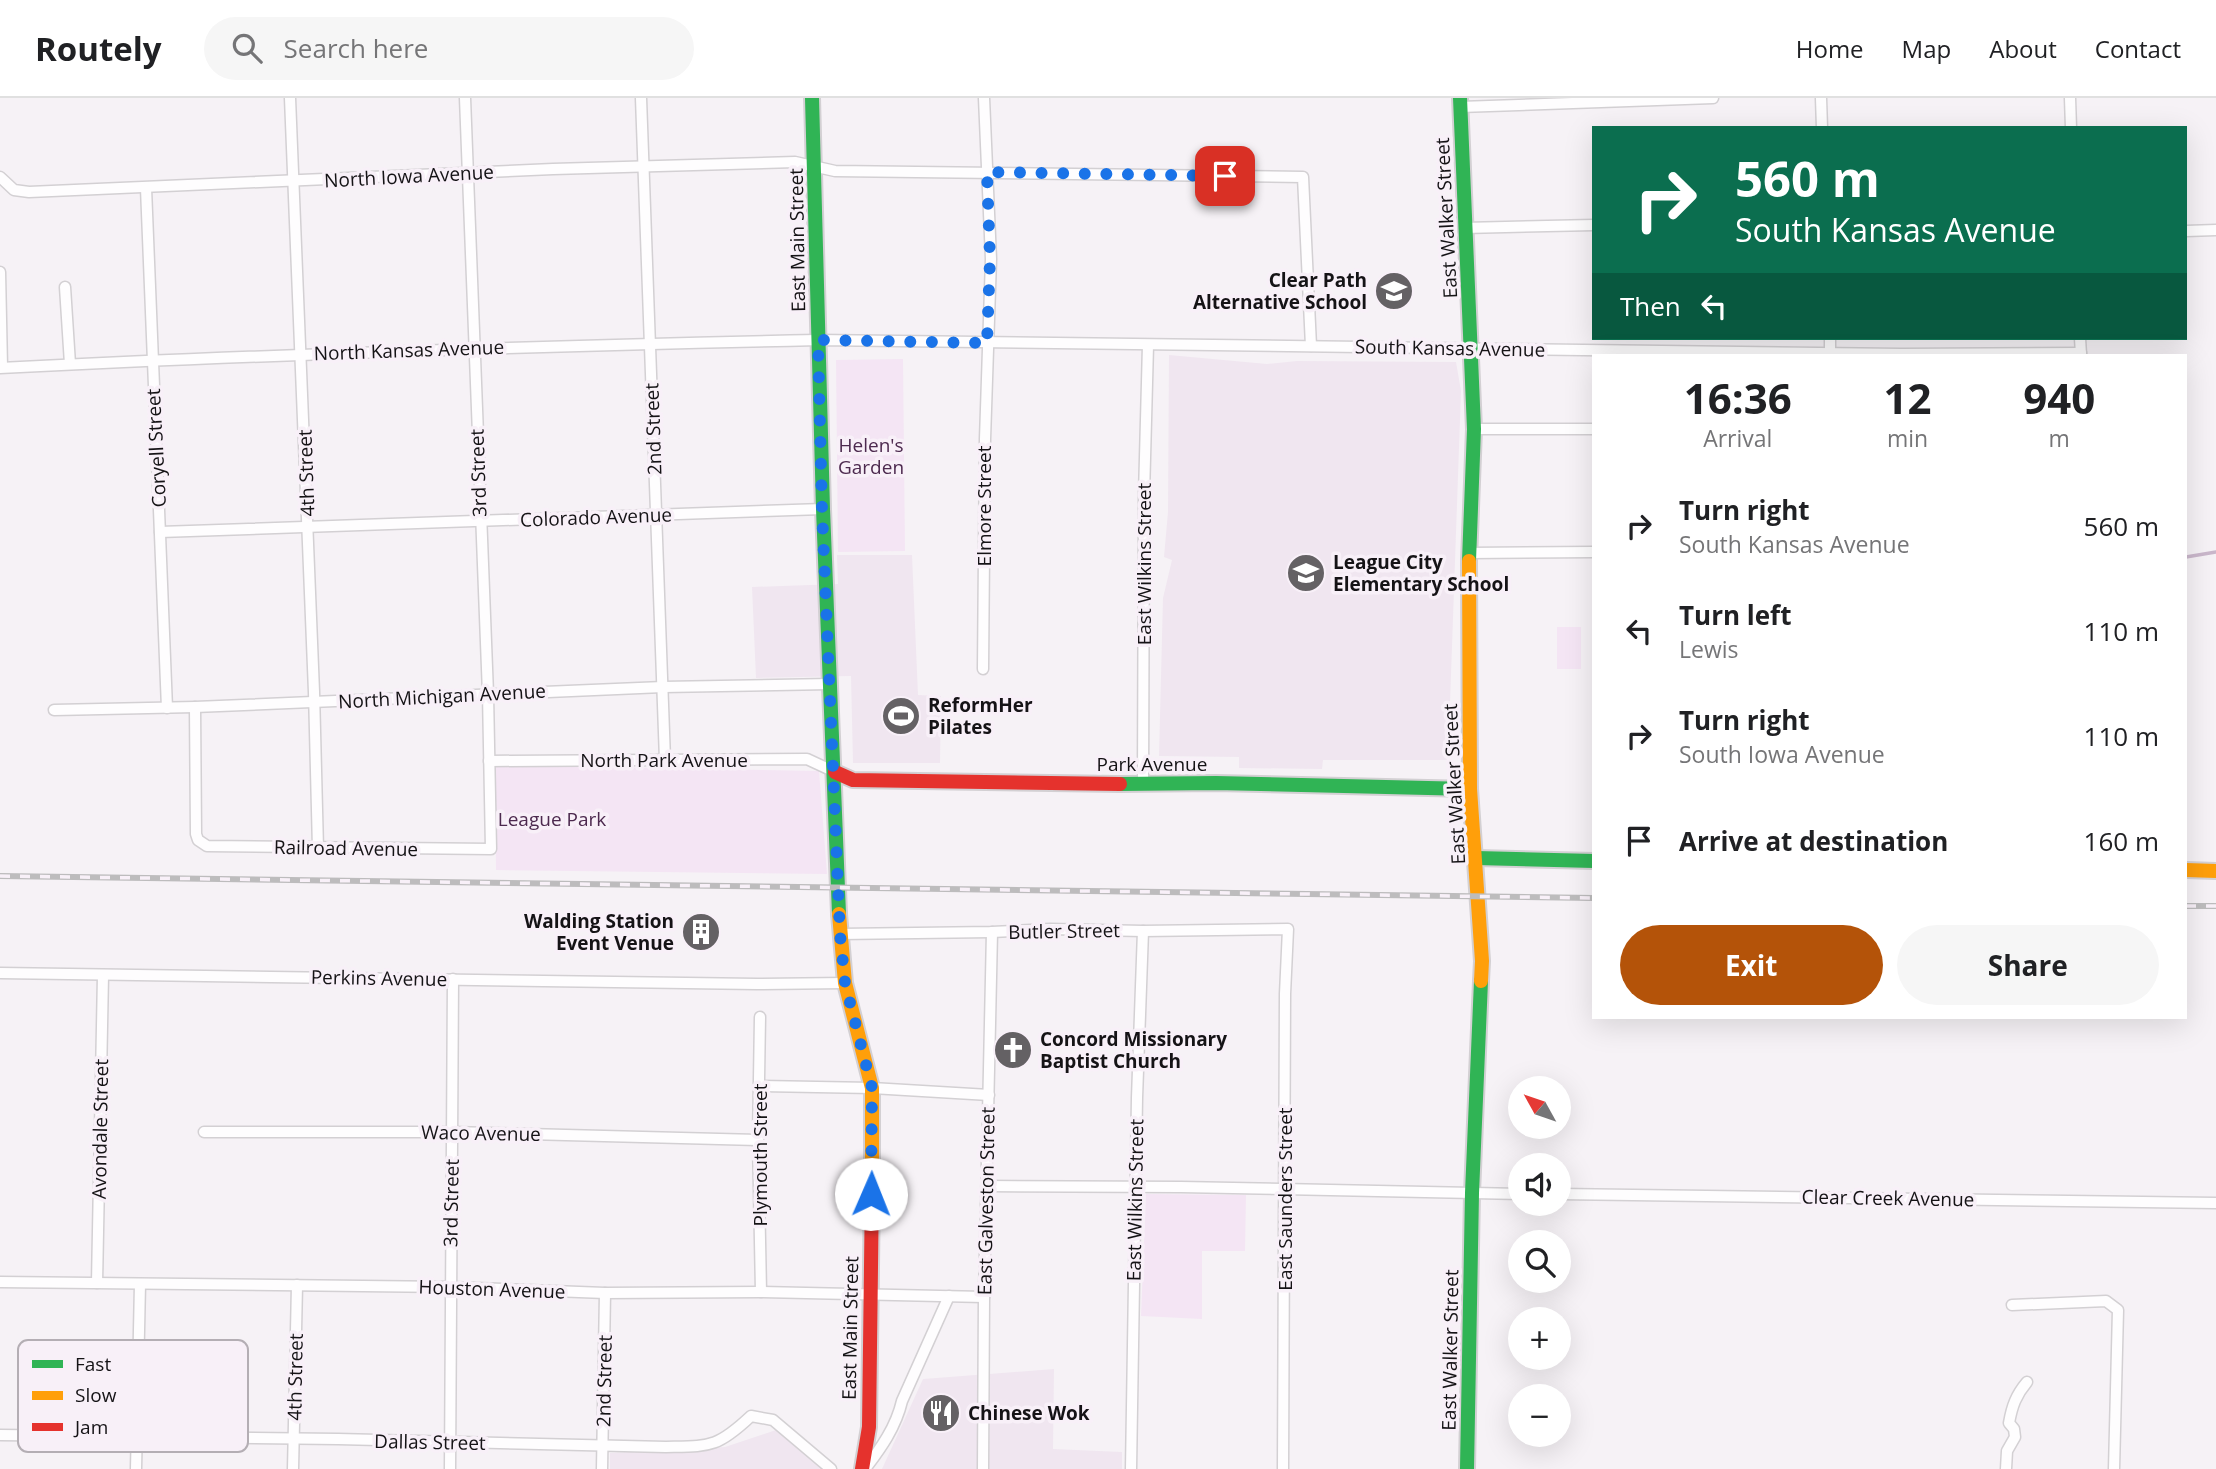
<!DOCTYPE html>
<meta charset="utf-8">
<style>
:root{--surface:#fff;--page:#f6f6f6;--text:#202124;--muted:#757577;--line:#e0e0e0;--accent:#b45309}
body{margin:0;font-family:"Open Sans",sans-serif;background:var(--page);color:var(--text);height:100vh;display:flex;flex-direction:column;font-size:26px;white-space:nowrap}
*{box-sizing:border-box;margin:0}
p{font-size:23px;color:var(--muted)}
.icon{flex:none;width:38px;height:38px;fill:none;stroke:currentColor;stroke-width:2;stroke-linecap:round;stroke-linejoin:round}
.map{position:relative;flex:1;overflow:hidden}
.details{position:absolute;left:1592px;top:256px;width:595px;height:665px;display:flex;flex-direction:column;background:var(--surface);border-radius:0px;box-shadow:0 7px 28px #0002}
.details>*{flex:none}
.hud{position:absolute;left:1592px;top:28px;width:595px;height:214px;border-radius:0px;box-shadow:0 7px 28px #0002;background:#0b6e4f;color:#fff;overflow:hidden}
.needle{width:46px;rotate:310deg}
.fabs{position:absolute;left:1508px;top:978px;display:grid;gap:14px}
.fabs a{display:grid;place-items:center;width:63px;height:63px;border-radius:50%;background:var(--surface);box-shadow:0 7px 28px #0002;font-size:35px}
.pin{position:absolute;display:grid;place-items:center;width:60px;height:60px;color:#fff;margin:-30px;border-radius:14px;box-shadow:0 4px 10px #0006}
.me{position:absolute;width:77px;margin:-38px;rotate:1deg;stroke-linejoin:round;filter:drop-shadow(0 0 5px #0008)}
.turn{display:flex;align-items:center;gap:24px;height:147px;padding:0 28px;font-size:32px}
.turn .icon{width:91px;height:91px;stroke-width:2.5}
.turn b{display:block;font-size:49px;line-height:60px}
.then{display:flex;align-items:center;height:66px;padding:0 28px;background:#0003;gap:14px;font-size:26px}
.eta{display:flex;justify-content:space-evenly;align-items:center;height:119px;text-align:center}
.eta b{font-size:42px;font-weight:700;line-height:49px}
.action{display:flex;gap:14px;margin-top:auto;padding:14px 28px}
.action a{flex:1;height:80px;border-radius:42px;background:var(--accent);color:#fff;font-size:28px;font-weight:700;line-height:80px;text-align:center}
.action a+a{background:var(--page);color:var(--text)}
ul{padding:0;list-style:none}
li{display:flex;align-items:center;gap:21px;height:105px;padding:0 28px}
li div{flex:1}
li b{display:block;font-size:26px}
li em{font-style:normal}
header{display:flex;align-items:center;gap:42px;box-sizing:border-box;height:98px;padding:0 35px;background:var(--surface);border-bottom:2px solid var(--line)}
header strong{font-size:33px}
nav{display:flex;gap:38px;margin-inline-start:auto;font-size:24px}
.search{width:490px;height:63px;background:var(--page);display:flex;align-items:center;gap:18px;box-sizing:border-box;padding:0 24px;border-radius:38px;color:var(--muted);font-size:26px}
.map>svg:first-child{display:block}
.built{fill:#f0e6f0}
.green{fill:#f4e5f4}
.lines{fill:none;stroke-linecap:round;stroke-linejoin:round}
.stream{stroke:#cab7cb;stroke-width:3.5}
.street-casing{stroke:#d3d0d3;stroke-width:13}
.fast-casing{stroke:#d3d0d3;stroke-width:18}
.slow-casing{stroke:#d3d0d3;stroke-width:18}
.jam-casing{stroke:#d3d0d3;stroke-width:18}
.street{stroke:#fefdfe;stroke-width:10}
.fast{stroke:#30b455;stroke-width:14}
.slow{stroke:#ff9f0a;stroke-width:14}
.jam{stroke:#e5322d;stroke-width:14}
.rail-casing{stroke:#bdbcbd;stroke-width:6}
.rail{stroke:#f8f0f8;stroke-width:3.5;stroke-dasharray:10;stroke-linecap:butt}
.route{stroke:#1a73e8;stroke-width:12;stroke-dasharray:0 21.6}
.labels{text-anchor:middle;stroke-width:7;stroke-linejoin:round;paint-order:stroke}
.street-label{font-size:19px;fill:#151316;stroke:#f8f0f8}
.poi-label{font-size:19px;font-weight:bold;fill:#151316;stroke:#f8f0f8;text-anchor:start}
.park-label{font-size:19px;fill:#4d2a4f;stroke:#f8f0f8}
.key{fill:#f8f0f8;stroke:#b4aeb4;stroke-width:2}
.key-label{font-size:19px;fill:#151316}
</style>
<header>
<strong>Routely</strong>
<div class="search"><svg class="icon" aria-label="search" viewBox="0 0 24 24"><circle cx="10" cy="10" r="6"/><path d="M15 15l6 6"/></svg>Search here</div>
<nav><a>Home</a><a>Map</a><a>About</a><a>Contact</a></nav>
</header>
<div class="map">
<svg width="2216" height="1371" viewBox="0 0 2216 1371">
<rect width="100%" height="100%" fill="#f6f2f6"/>
<g class="built">
<path d="M1169 257 1267 266 1297 263 1456 264 1461 293 1448 662H1323L1322 671 1239 670V659L1159 658 1163 500 1172 462 1164 459 1168 414Z"/>
<path d="M837 457H912L918 597 941 598 940 665H853L851 578 756 580 752 489 838 486Z"/>
<path d="M1054 1271 1053 1351 1122 1354V1371H882L923 1281Z"/>
<path d="M776 1332 823 1371H610V1355L725 1349Z"/>
</g>
<g class="green">
<path d="M903 261 905 453 838 454 836 262Z"/>
<rect x="1557" y="529" width="24" height="42"/>
<path d="M495 667 819 673 827 776 496 772Z"/>
<path d="M1146 1096 1246 1097 1245 1153H1202V1221L1141 1218Z"/>
</g>
<g class="lines">
<path class="stream" d="M2186 459 2216 454"/>
<defs>
<g id="street">
<path d="M290 0 314 594 318 751"/>
<path d="M641 0 665 662"/>
<path d="M1821 0 1822 30"/>
<path d="M2070 0 2071 30"/>
<path d="M1460 9 1713 0"/>
<path d="M0 79 14 92 29 94 553 71 795 64 835 73 1303 79 1311 248"/>
<path d="M146 90 167 610"/>
<path d="M1464 130 1594 127"/>
<path d="M2186 133 2216 132"/>
<path d="M0 174 2 269"/>
<path d="M65 189 70 266"/>
<path d="M1830 240V257"/>
<path d="M2080 240 2081 257"/>
<path d="M0 270C273 256 545 248 818 242L1901 256 2081 255"/>
<path d="M1474 331H1594"/>
<path d="M160 434 823 411"/>
<path d="M1469 455 1594 454"/>
<path d="M983 571 985 341 991 161 984 0"/>
<path d="M195 609 196 736 198 742 207 748 491 751 488 596 465 0"/>
<path d="M54 612 195 609 663 589 830 586"/>
<path d="M489 663 807 661 835 674"/>
<path d="M1143 686 1144 397 1148 247"/>
<path d="M840 836 992 834 1050 831 1143 833 1288 831 1285 896 1283 1371"/>
<path d="M0 875 757 886 845 885"/>
<path d="M760 919 758 1042 761 1194"/>
<path d="M760 988 872 990 989 997"/>
<path d="M204 1034H451L758 1042"/>
<path d="M987 1088 1181 1089 1521 1096"/>
<path d="M1559 1096 2216 1105"/>
<path d="M0 1184 450 1189 605 1195 761 1194 984 1199"/>
<path d="M97 1185 103 877"/>
<path d="M2012 1207 2106 1203 2118 1212 2114 1371"/>
<path d="M0 1337 338 1341 666 1349C710 1348 717 1350 751 1318L773 1322 831 1371"/>
<path d="M136 1371 140 1186"/>
<path d="M293 1371 297 1187"/>
<path d="M450 1371 453 881"/>
<path d="M602 1371 605 1195"/>
<path d="M865 1371C881 1350 896 1329 902 1303L949 1198"/>
<path d="M983 1371 984 1199 992 834"/>
<path d="M1131 1371 1137 1000 1143 833"/>
<path d="M2006 1371 2007 1353 2015 1339 2014 1331 2009 1325C2012 1308 2016 1297 2027 1284"/>
</g>
<g id="fast">
<path d="M812 0 823 411 839 816"/>
<path d="M1460 0 1474 331 1469 463"/>
<path d="M1120 686 1216 685 1470 691"/>
<path d="M1476 760 1594 763"/>
<path d="M1467 1371 1472 1095 1481 883"/>
</g>
<g id="slow">
<path d="M1469 463 1470 691 1482 863 1481 883"/>
<path d="M2186 772 2216 773"/>
<path d="M839 816 845 885 872 990V1089"/>
</g>
<g id="jam">
<path d="M835 674 853 682 1120 686"/>
<path d="M862 1371 869 1329 872 1089"/>
</g>
</defs>
<use href="#street" class="street-casing"/>
<use href="#fast" class="fast-casing"/>
<use href="#slow" class="slow-casing"/>
<use href="#jam" class="jam-casing"/>
<use href="#street" class="street"/>
<use href="#fast" class="fast"/>
<use href="#slow" class="slow"/>
<use href="#jam" class="jam"/>
<defs>
<g id="rail">
<path d="M0 778 1594 800"/>
<path d="M2186 808H2216"/>
</g>
</defs>
<use href="#rail" class="rail-casing"/>
<use href="#rail" class="rail"/>
</g>
<g class="lines">
<path class="route" d="M871 1096 872 990 845 885 840 836 822 411 818 242 987 245 990 161 987 74 1225 78"/>
</g>
<defs>
<symbol id="school-disc" viewBox="-11 -11 22 22"><circle r="9.5" fill="#646164" stroke="#f8f0f8"/><path d="M0-5L7-2L0 1L-7-2ZM-4 1L0 2.5L4 1V4Q0 6-4 4Z" fill="#fff"/></symbol>
<symbol id="stadium-disc" viewBox="-11 -11 22 22"><circle r="9.5" fill="#646164" stroke="#f8f0f8"/><path d="M0-5a6.5 5 0 1 0 0 10a6.5 5 0 1 0 0-10ZM-3.5-1.8h7v3.6h-7Z" fill="#fff"/></symbol>
<symbol id="building-disc" viewBox="-11 -11 22 22"><circle r="9.5" fill="#646164" stroke="#f8f0f8"/><path d="M-4-6H4V6H1V3H-1V6H-4ZM-2.5-4.3h1.7v1.8h-1.7ZM.8-4.3h1.7v1.8H.8ZM-2.5-1h1.7V.8h-1.7ZM.8-1h1.7V.8H.8Z" fill="#fff"/></symbol>
<symbol id="church-disc" viewBox="-11 -11 22 22"><circle r="9.5" fill="#646164" stroke="#f8f0f8"/><path d="M-1.2-6h2.4v3.5h3.3v2.4h-3.3V6h-2.4V-.1h-3.3v-2.4h3.3Z" fill="#fff"/></symbol>
<symbol id="restaurant-disc" viewBox="-11 -11 22 22"><circle r="9.5" fill="#646164" stroke="#f8f0f8"/><path d="M-5-6h1v4h1v-4h1v4h1v-4h1v5L-1.5 .5V6h-2V.5L-5-1ZM5-6V6H3V1.5H1.5Q1.5-4 5-6Z" fill="#fff"/></symbol>
</defs>
<g fill-rule="evenodd">
<use href="#school-disc" x="1372" y="171" width="44" height="44"/>
<use href="#school-disc" x="1284" y="453" width="44" height="44"/>
<use href="#stadium-disc" x="879" y="596" width="44" height="44"/>
<use href="#building-disc" x="679" y="812" width="44" height="44"/>
<use href="#church-disc" x="991" y="930" width="44" height="44"/>
<use href="#restaurant-disc" x="919" y="1293" width="44" height="44"/>
</g>
<g class="labels">
<g class="street-label">
<text transform="translate(409 78) rotate(-3)" y="7">North Iowa Avenue</text>
<text transform="translate(1446 120) rotate(-93)" y="7">East Walker Street</text>
<text transform="translate(797 142) rotate(-91)" y="7">East Main Street</text>
<text transform="translate(1450 250) rotate(1)" y="7">South Kansas Avenue</text>
<text transform="translate(409 252) rotate(-2)" y="7">North Kansas Avenue</text>
<text transform="translate(653 331) rotate(-92)" y="7">2nd Street</text>
<text transform="translate(156 350) rotate(-93)" y="7">Coryell Street</text>
<text transform="translate(306 375) rotate(-92)" y="7">4th Street</text>
<text transform="translate(478 375) rotate(-92)" y="7">3rd Street</text>
<text transform="translate(984 408) rotate(-90)" y="7">Elmore Street</text>
<text transform="translate(596 419) rotate(-2)" y="7">Colorado Avenue</text>
<text transform="translate(1144 466) rotate(-90)" y="7">East Wilkins Street</text>
<text transform="translate(442 598) rotate(-3)" y="7">North Michigan Avenue</text>
<text x="664" y="669">North Park Avenue</text>
<text x="1152" y="673">Park Avenue</text>
<text transform="translate(1454 686) rotate(-93)" y="7">East Walker Street</text>
<text transform="translate(346 750) rotate(1)" y="7">Railroad Avenue</text>
<text transform="translate(1064 833) rotate(-1)" y="7">Butler Street</text>
<text transform="translate(379 880) rotate(1)" y="7">Perkins Avenue</text>
<text transform="translate(100 1031) rotate(-89)" y="7">Avondale Street</text>
<text transform="translate(481 1035) rotate(1)" y="7">Waco Avenue</text>
<text transform="translate(760 1057) rotate(-90)" y="7">Plymouth Street</text>
<text transform="translate(1888 1100) rotate(1)" y="7">Clear Creek Avenue</text>
<text transform="translate(1285 1101) rotate(-90)" y="7">East Saunders Street</text>
<text transform="translate(1135 1102) rotate(-89)" y="7">East Wilkins Street</text>
<text transform="translate(986 1103) rotate(-89)" y="7">East Galveston Street</text>
<text transform="translate(451 1105) rotate(-89)" y="7">3rd Street</text>
<text transform="translate(492 1191) rotate(2)" y="7">Houston Avenue</text>
<text transform="translate(850 1230) rotate(-89)" y="7">East Main Street</text>
<text transform="translate(1450 1252) rotate(-89)" y="7">East Walker Street</text>
<text transform="translate(295 1279) rotate(-89)" y="7">4th Street</text>
<text transform="translate(604 1283) rotate(-89)" y="7">2nd Street</text>
<text transform="translate(430 1344) rotate(1)" y="7">Dallas Street</text>
</g>
<g class="poi-label">
<text x="1367" y="189" text-anchor="end">Clear Path<tspan x="1367" dy="22">Alternative School</tspan></text>
<text x="1333" y="471">League City<tspan x="1333" dy="22">Elementary School</tspan></text>
<text x="928" y="614">ReformHer<tspan x="928" dy="22">Pilates</tspan></text>
<text x="674" y="830" text-anchor="end">Walding Station<tspan x="674" dy="22">Event Venue</tspan></text>
<text x="1040" y="948">Concord Missionary<tspan x="1040" dy="22">Baptist Church</tspan></text>
<text x="968" y="1322">Chinese Wok</text>
</g>
<g class="park-label">
<text x="871" y="354">Helen's<tspan x="871" dy="22">Garden</tspan></text>
<text x="552" y="728">League Park</text>
</g>
</g>
<rect x="18" y="1242" width="230" height="112" rx="10" class="key"/>
<rect x="32" y="1262" width="31" height="8" fill="#30b455"/>
<rect x="32" y="1293" width="31" height="9" fill="#ff9f0a"/>
<rect x="32" y="1325" width="31" height="8" fill="#e5322d"/>
<g class="key-label">
<text x="75" y="1273">Fast</text>
<text x="75" y="1304">Slow</text>
<text x="75" y="1336">Jam</text>
</g>
</svg>
<div class="fabs">
<a><svg class="needle" viewBox="-14 -14 28 28"><path d="M0-13l5 13h-10z" fill="#e53935"/><path d="M0 13l5-13h-10z" fill="#757577"/></svg></a>
<a><svg class="icon" aria-label="sound" viewBox="0 0 24 24"><path d="M4 9h4l5-4v14l-5-4H4zM17 9q2 3 0 6"/></svg></a>
<a><svg class="icon" aria-label="search" viewBox="0 0 24 24"><circle cx="10" cy="10" r="6"/><path d="M15 15l6 6"/></svg></a>
<a>+</a>
<a>−</a>
</div>
<div class="pin" style="left:1225px;top:78px;background:#d93025"><svg class="icon" aria-label="arrive" viewBox="0 0 24 24"><path d="M6 21V4h12l-3 4 3 4H6"/></svg></div>
<svg class="me" style="left:871px;top:1096px" viewBox="-20 -20 40 40"><circle r="19" fill="#fff"/><path d="M0-13L10 11 0 6-10 11z" fill="#1a73e8"/></svg>
<div class="hud">
<div class="turn"><svg class="icon" aria-label="right" viewBox="0 0 24 24"><path d="M7 20v-9h11M14 6l5 5-5 5"/></svg><div><b>560 m</b>South Kansas Avenue</div></div>
<div class="then">Then<svg class="icon" aria-label="left" viewBox="0 0 24 24"><path d="M17 20v-9H6M10 6l-5 5 5 5"/></svg></div>
</div>
<section class="details">
<div class="eta">
<div><b>16:36</b><p>Arrival</p></div>
<div><b>12</b><p>min</p></div>
<div><b>940</b><p>m</p></div>
</div>
<ul>
<li><svg class="icon" aria-label="right" viewBox="0 0 24 24"><path d="M7 20v-9h11M14 6l5 5-5 5"/></svg><div><b>Turn right</b><p>South Kansas Avenue</p></div><em>560 m</em></li>
<li><svg class="icon" aria-label="left" viewBox="0 0 24 24"><path d="M17 20v-9H6M10 6l-5 5 5 5"/></svg><div><b>Turn left</b><p>Lewis</p></div><em>110 m</em></li>
<li><svg class="icon" aria-label="right" viewBox="0 0 24 24"><path d="M7 20v-9h11M14 6l5 5-5 5"/></svg><div><b>Turn right</b><p>South Iowa Avenue</p></div><em>110 m</em></li>
<li><svg class="icon" aria-label="arrive" viewBox="0 0 24 24"><path d="M6 21V4h12l-3 4 3 4H6"/></svg><div><b>Arrive at destination</b></div><em>160 m</em></li>
</ul>
<div class="action"><a>Exit</a><a>Share</a></div>
</section>
</div>
